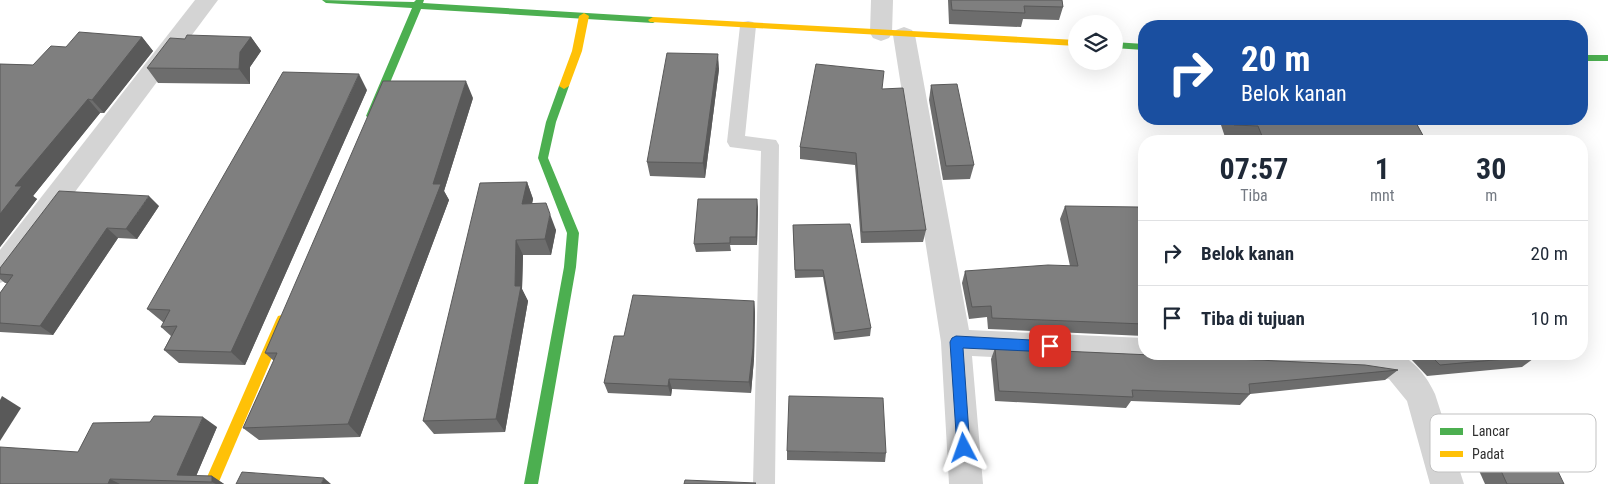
<!DOCTYPE html>
<html lang="id">
<style>
:root{--surface:#fff;--page:#f2f2f3;--text:#1f2937;--muted:#747a83;--line:#e0e1e3}
body{margin:0;font-family:"Roboto Condensed",sans-serif;background:var(--page);color:var(--text);height:100vh;display:flex;flex-direction:column;font-size:19px;white-space:nowrap}
*{box-sizing:border-box;margin:0}
p{font-size:16px;color:var(--muted)}
.icon{flex:none;width:28px;height:28px;fill:none;stroke:currentColor;stroke-width:2;stroke-linecap:round;stroke-linejoin:round}
.map{position:relative;flex:1;overflow:hidden}
.drawer{position:absolute;left:1138px;top:135px;width:450px;height:225px;display:flex;flex-direction:column;background:var(--surface);border-radius:20px;box-shadow:0 5px 20px #0002}
.drawer>*{flex:none}
.banner{position:absolute;left:1138px;top:20px;width:450px;height:105px;border-radius:20px;box-shadow:0 5px 20px #0002;background:#1a4fa0;color:#fff;overflow:hidden}
.fabs{position:absolute;left:1068px;top:15px;display:grid;gap:10px}
.fabs a{display:grid;place-items:center;width:55px;height:55px;border-radius:50%;background:var(--surface);box-shadow:0 5px 20px #0002;font-size:25px}
.pin{position:absolute;display:grid;place-items:center;width:42px;height:42px;color:#fff;margin:-21px;border-radius:10px;box-shadow:0 2px 8px #0006}
.me{position:absolute;width:55px;margin:-28px;rotate:356deg;stroke-linejoin:round;filter:drop-shadow(0 0 4px #0008)}
.turn{display:flex;align-items:center;gap:18px;height:105px;padding:0 20px;font-size:22px}
.turn .icon{width:65px;height:65px;stroke-width:2.5}
.turn b{display:block;font-size:35px;line-height:42px}
.eta{display:flex;justify-content:space-evenly;align-items:center;height:85px;text-align:center}
.eta b{font-size:30px;font-weight:700;line-height:35px}
ul{padding:0;list-style:none}
li{display:flex;align-items:center;gap:15px;height:65px;padding:0 20px;border-top:1px solid var(--line)}
li div{flex:1}
li b{display:block;font-size:19px}
li em{font-style:normal}
.map>svg:first-child{display:block}
.lines{fill:none;stroke-linecap:round;stroke-linejoin:round}
.lane{fill:#d4d4d4;fill-rule:evenodd}
.street{fill:#d4d4d4;fill-rule:evenodd}
.fast{fill:#4caf50;fill-rule:evenodd}
.slow{fill:#ffc107;fill-rule:evenodd}
.wall{fill:#6d6d6d}
.shaded-wall{fill:#595959}
.building{fill:#7f7f7f;stroke:#595959}
.route{fill:#1a73e8;stroke:#114b97}
.key{fill:#fff;stroke:#c1c1c1;stroke-width:1}
.key-label{font-size:14px;fill:#2f2f2f}
</style>
<div class="map">
<svg width="1608" height="484" viewBox="0 0 1608 484">
<rect width="100%" height="100%" fill="#fff"/>
<g class="lines">
<path class="lane" d="M748 21 753 22 756 26 745 136 776 140 779 145 775 484H753L761 151 730 147 727 142 740 26 743 22Z"/>
<g class="street">
<path d="M195 0H218L10 279 0 283V250Z"/>
<path d="M871 0H893L892 33 889 38 881 41 873 38 870 33Z"/>
<path d="M904 27 912 30 915 35 969 330 1144 338V354H1158L1155 360 1144 364 972 356 983 484H949L941 342 893 35 896 30Z"/>
<path d="M1190 354H1398C1414 360 1428 378 1435 394L1464 484H1430L1407 401 1389 379 1353 374 1205 367 1194 363Z"/>
</g>
<g class="fast">
<path d="M322 0 414 2 416 0H424L423 3 653 17 658 20 653 23 421 9 376 116 371 120 366 116 412 8 326 3Z"/>
<path d="M1114 42 1144 44V50L1114 48Z"/>
<rect x="1581" y="55" width="27" height="6"/>
<path d="M564 83 569 86 556 122 548 158 579 233 576 267 538 484H524L564 267 567 233 538 158 546 122 559 86Z"/>
</g>
<g class="slow">
<path d="M584 13 589 16 582 51 569 86 564 89 559 86 572 51 579 16Z"/>
<path d="M653 17 1076 40V46L650 22 648 20Z"/>
<path d="M282 315 286 316 288 320 218 484H204L276 320 278 316Z"/>
</g>
</g>
<g class="wall">
<path d="M948 0H1062L1063 7 1059 20 1023 19 1021 27 949 24Z"/>
<path d="M142 37 153 51 104 113H100L33 196 37 199 0 247V64L33 65 66 47Z"/>
<path d="M251 37 261 51 250 67V84L158 83 147 68 185 39Z"/>
<path d="M719 69 705 178 650 176 647 162Z"/>
<path d="M931 85 974 165 970 179 943 180 929 100Z"/>
<path d="M882 89 926 230 923 242 861 243 855 165 800 159V147Z"/>
<path d="M367 90 245 365 179 363 164 350 171 336 161 327 164 323 147 309Z"/>
<path d="M473 98 444 191 449 200 360 437 259 440 243 428 274 361 265 353Z"/>
<path d="M1219 119H1414L1426 141H1250V140H1226Z"/>
<path d="M527 182 533 199 532 203 556 230 551 255H523L522 289 528 301 505 432 434 434 423 421Z"/>
<path d="M159 206 137 239 118 238 53 335 0 332V293L7 283H5L0 279V268Z"/>
<path d="M1065 206 1144 228V336L988 329 987 317 969 319 962 283 965 271 1070 266 1060 219Z"/>
<path d="M758 207 757 245H730L731 251 696 252 694 244Z"/>
<path d="M793 225 871 328 870 336 834 340 823 277 795 278Z"/>
<path d="M754 301 755 313 754 359 751 393 672 389 671 396 608 393 604 383 624 336Z"/>
<path d="M995 348 1214 358 1398 370 1385 380 1250 394 1240 405 1131 401 1126 408 995 401 991 359Z"/>
<path d="M1401 354H1536L1537 356 1522 367 1427 376 1411 359Z"/>
<path d="M1480 424 1564 484H1485L1463 435Z"/>
<path d="M217 427 196 476H212L224 484H0L78 452Z"/>
<path d="M787 451 886 453 885 462 787 460Z"/>
</g>
<g class="shaded-wall">
<path d="M142 37 153 51 104 113 92 100Z"/>
<path d="M251 37 261 51 250 67V84L239 69 240 52Z"/>
<path d="M718 54 719 69 705 178 703 163Z"/>
<path d="M359 74 367 90 245 365 231 352Z"/>
<path d="M466 81 473 98 444 191 449 200 360 437 348 424Z"/>
<path d="M88 99 100 113 33 196 37 199 0 247V214L15 186Z"/>
<path d="M527 182 533 199 529 220 522 204Z"/>
<path d="M149 196 159 206 137 239 126 229Z"/>
<path d="M757 199 758 207 757 245 756 237Z"/>
<path d="M550 214 556 230 551 255 545 239Z"/>
<path d="M107 228 118 238 53 335 40 326Z"/>
<path d="M516 240 523 255 522 289 528 301 505 432 496 419 515 286Z"/>
<path d="M754 301 755 313 754 359 751 393 749 382Z"/>
<path d="M669 379 672 389 671 396 668 386Z"/>
<path d="M2 396 21 408 0 441V400Z"/>
<path d="M203 417 217 427 194 481 177 475Z"/>
<path d="M212 476 224 484H216L212 482Z"/>
<path d="M324 478 331 484H321Z"/>
<path d="M110 479 120 484H108Z"/>
</g>
<g class="building">
<path d="M951 0H1062L1063 7 1024 6 1025 13 952 10Z"/>
<path d="M79 32 142 37 92 100 88 99 15 186H22L0 214V64L33 65 51 46 66 47Z"/>
<path d="M187 35 251 37 240 52 239 69 147 68 170 38 185 39Z"/>
<path d="M667 53 718 54 703 163 647 162Z"/>
<path d="M816 64 884 71 882 89 903 88 926 230 862 232 856 153 800 147Z"/>
<path d="M283 72 359 74 231 352 164 350 177 326 161 327 170 310 147 309Z"/>
<path d="M383 81H466L433 184H441L348 424 243 428 277 353H265Z"/>
<path d="M957 84 974 165 946 166 931 85Z"/>
<path d="M1232 119H1414L1426 141H1264L1258 126 1234 125Z"/>
<path d="M527 182 522 204 546 203 550 214 545 239 516 240 515 286H521L496 419 423 421 480 183Z"/>
<path d="M59 191 149 196 126 229 107 228 40 326 0 323V293L13 275 0 274V268Z"/>
<path d="M698 199H757L756 237H730V243L694 244Z"/>
<path d="M1065 206 1138 207 1144 228V324L992 318 991 306 972 307 965 271 1048 265 1078 266Z"/>
<path d="M850 224 871 328 835 333 823 270H795L793 225Z"/>
<path d="M633 295 754 301 753 348 749 382 669 379 668 386 604 383 614 336H624Z"/>
<path d="M995 348 1151 355 1155 354H1203L1214 358 1365 365 1398 370 1249 384 1250 394 1132 390 1133 397 999 391Z"/>
<path d="M1429 354H1536L1537 356 1440 365Z"/>
<path d="M789 396 883 398 886 453 787 451Z"/>
<path d="M154 416 203 417 177 475 212 476V482L110 479 108 484H0V447L78 452 93 423 150 422Z"/>
<path d="M1480 424 1536 426 1564 484H1507Z"/>
<path d="M242 472 324 478 321 484H236Z"/>
<path d="M685 480 756 483 755 484H684Z"/>
</g>
<path class="route" d="M956 336 1050 341 1054 343 1056 346 1054 350 1050 352 963 348 970 448 968 453 964 455 959 453 957 448 950 342 952 338Z"/>
<rect x="1430" y="414" width="166" height="58" rx="8" class="key"/>
<rect x="1440" y="428" width="23" height="7" fill="#4caf50"/>
<rect x="1440" y="451" width="23" height="6" fill="#ffc107"/>
<g class="key-label">
<text x="1472" y="436">Lancar</text>
<text x="1472" y="459">Padat</text>
</g>
</svg>
<div class="fabs">
<a><svg class="icon" aria-label="layers" viewBox="0 0 24 24"><path d="M12 4l9 5-9 5-9-5zM3 14l9 5 9-5"/></svg></a>
</div>
<div class="pin" style="left:1050px;top:346px;background:#d93025"><svg class="icon" aria-label="arrive" viewBox="0 0 24 24"><path d="M6 21V4h12l-3 4 3 4H6"/></svg></div>
<svg class="me" style="left:964px;top:448px" viewBox="-20 -20 40 40"><path d="M0-17L14 15 0 8-14 15z" fill="#1a73e8" stroke="#fff" stroke-width="4"/></svg>
<div class="banner">
<div class="turn"><svg class="icon" aria-label="right" viewBox="0 0 24 24"><path d="M7 20v-9h11M14 6l5 5-5 5"/></svg><div><b>20 m</b>Belok kanan</div></div>
</div>
<section class="drawer">
<div class="eta">
<div><b>07:57</b><p>Tiba</p></div>
<div><b>1</b><p>mnt</p></div>
<div><b>30</b><p>m</p></div>
</div>
<ul>
<li><svg class="icon" aria-label="right" viewBox="0 0 24 24"><path d="M7 20v-9h11M14 6l5 5-5 5"/></svg><div><b>Belok kanan</b></div><em>20 m</em></li>
<li><svg class="icon" aria-label="arrive" viewBox="0 0 24 24"><path d="M6 21V4h12l-3 4 3 4H6"/></svg><div><b>Tiba di tujuan</b></div><em>10 m</em></li>
</ul>
</section>
</div>
